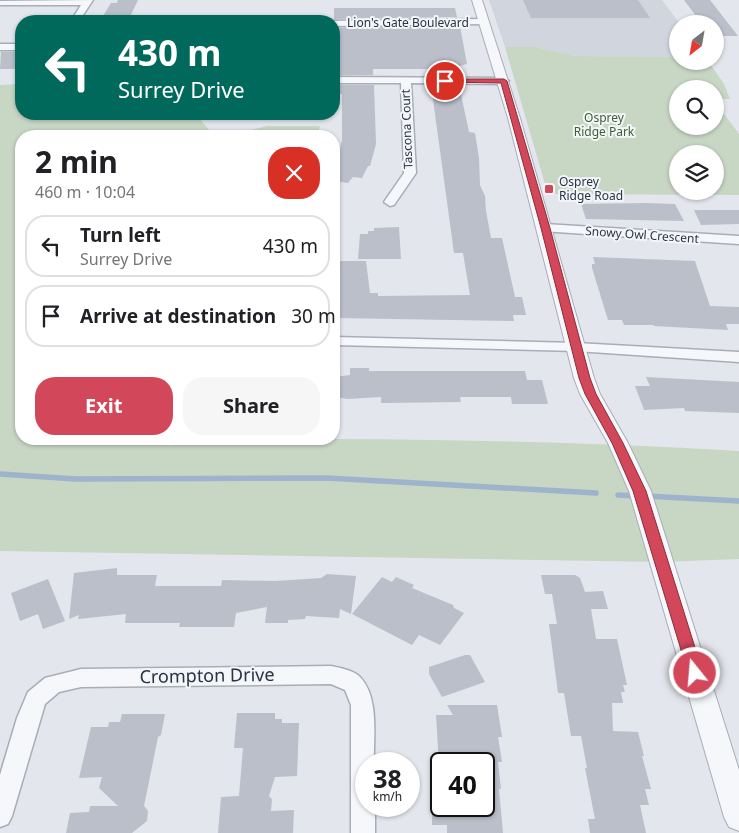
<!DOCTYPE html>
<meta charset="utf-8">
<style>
:root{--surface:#fff;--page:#f6f6f6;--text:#202124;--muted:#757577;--line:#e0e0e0;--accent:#d24759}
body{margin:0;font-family:"Noto Sans",sans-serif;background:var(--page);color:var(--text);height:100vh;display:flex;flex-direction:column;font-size:19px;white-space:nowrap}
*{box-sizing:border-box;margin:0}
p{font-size:16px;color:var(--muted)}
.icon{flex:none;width:28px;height:28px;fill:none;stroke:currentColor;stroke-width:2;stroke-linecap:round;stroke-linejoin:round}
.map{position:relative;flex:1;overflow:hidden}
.panel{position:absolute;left:15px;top:130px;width:325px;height:315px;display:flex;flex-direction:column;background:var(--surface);border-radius:20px;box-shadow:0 1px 4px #0004}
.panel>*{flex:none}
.guide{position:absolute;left:15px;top:15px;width:325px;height:105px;border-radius:20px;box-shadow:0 1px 4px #0004;background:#00695c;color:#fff;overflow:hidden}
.needle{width:32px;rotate:211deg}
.tools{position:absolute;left:669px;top:15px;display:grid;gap:10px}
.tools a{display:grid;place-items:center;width:55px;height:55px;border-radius:50%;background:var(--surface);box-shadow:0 1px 4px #0004;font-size:25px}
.speed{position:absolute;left:355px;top:752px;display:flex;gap:10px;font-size:25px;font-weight:700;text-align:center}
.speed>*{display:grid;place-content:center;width:65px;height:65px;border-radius:50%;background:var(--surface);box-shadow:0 1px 4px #0004;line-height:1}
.speed small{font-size:12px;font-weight:400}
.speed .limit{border:2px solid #111;border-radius:8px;background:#fff;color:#111}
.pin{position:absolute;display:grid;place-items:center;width:42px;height:42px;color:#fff;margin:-21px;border:2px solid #fff;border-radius:50%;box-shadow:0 1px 5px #0007}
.me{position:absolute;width:55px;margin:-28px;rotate:343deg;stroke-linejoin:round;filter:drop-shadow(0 0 4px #0008)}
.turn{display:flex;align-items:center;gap:18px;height:105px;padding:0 20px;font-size:22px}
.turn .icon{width:65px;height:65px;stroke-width:2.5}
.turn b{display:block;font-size:35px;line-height:42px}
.round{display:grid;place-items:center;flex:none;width:52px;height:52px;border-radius:20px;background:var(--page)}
.overview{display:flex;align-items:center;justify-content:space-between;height:85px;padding:0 20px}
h1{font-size:30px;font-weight:700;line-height:38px}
.action{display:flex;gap:10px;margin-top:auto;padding:10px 20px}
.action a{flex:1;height:58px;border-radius:20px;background:var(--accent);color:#fff;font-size:20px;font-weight:700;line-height:58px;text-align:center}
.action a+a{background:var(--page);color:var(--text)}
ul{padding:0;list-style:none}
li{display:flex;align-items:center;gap:15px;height:62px;margin:0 10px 8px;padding:0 10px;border:2px solid var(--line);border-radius:20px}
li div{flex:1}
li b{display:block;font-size:19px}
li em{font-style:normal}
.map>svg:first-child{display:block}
.built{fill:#d1d5de}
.green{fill:#c8d6c4;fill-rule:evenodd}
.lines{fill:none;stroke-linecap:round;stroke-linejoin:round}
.stream{stroke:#9eb3cc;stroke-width:5.5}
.building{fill:#babfca}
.minor-casing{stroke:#a8adb7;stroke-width:3}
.tertiary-casing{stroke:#a8adb7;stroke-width:2}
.minor{fill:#f6f7fa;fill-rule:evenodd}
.tertiary{fill:#f6f7fa;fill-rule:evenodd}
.route{fill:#d24759;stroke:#882e3a}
.poi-dot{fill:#d24759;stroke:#f3f5f9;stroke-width:2}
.labels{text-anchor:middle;stroke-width:4;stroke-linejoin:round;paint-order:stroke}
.far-street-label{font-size:12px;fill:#2a3345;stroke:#f3f5f9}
.far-park-label{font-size:12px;fill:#3e6137;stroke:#f3f5f9}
.far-poi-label{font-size:12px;fill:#2a3345;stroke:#f3f5f9;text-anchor:start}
.near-street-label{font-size:18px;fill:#2a3345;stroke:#f3f5f9}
</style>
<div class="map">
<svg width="739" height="833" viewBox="0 0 739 833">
<rect width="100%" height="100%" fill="#e3e6ec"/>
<path class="built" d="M489 0H662L680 24H678L677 57 576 56 535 47H505Z"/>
<g class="green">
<path d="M505 47H535L576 56 677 57 678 61H708L724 84 730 99H715V89H678V126H715V102L739 134V195L548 194ZM678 154H715V191H678Z"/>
<path d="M21 84V114H188L199 118 214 136H21V439C260 439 500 436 739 451V559L661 562 0 551V85Z"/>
<path d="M267 126H320L317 136H226Z"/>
</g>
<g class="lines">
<g class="stream">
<path d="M0 474 76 479 327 478 596 493"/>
<path d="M618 495 637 496"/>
<path d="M646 496 739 501"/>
</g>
</g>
<g class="building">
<path d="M118 0H138L128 21H100L111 3H117Z"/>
<path d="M523 0H638L650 18H531Z"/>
<path d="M684 0H710L738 36H715V24H702Z"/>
<path d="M334 8H455L457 17 334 19Z"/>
<path d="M460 26 467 64 456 67 458 76H430L429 69H373V75H340V70H334V28Z"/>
<path d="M1 52H21V69H0Z"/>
<path d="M339 85H374L376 144 370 166H368L362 178 353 177 348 183 334 181V165L338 158 342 140V94H339Z"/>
<path d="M431 85H459L469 132 475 133 479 158 480 185 485 196 486 211 491 238H502L515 297H522L526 315H513L514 321 336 318 337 313H334V264L340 261H366L370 293H378V296L470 295 463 253H454Z"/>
<path d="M646 203 675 204 684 221 586 219 581 204Z"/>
<path d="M694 210H739V224L701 225Z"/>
<path d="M399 227 401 259H358L360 234H368V231H374V228Z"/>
<path d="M593 257 695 261 710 306 739 307V324H726L728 330 654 326V325H624L622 320H608L592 268V264H595Z"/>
<path d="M350 368H369V371H525L527 380H542L548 404H512L511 397H460L461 402 381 403V397L348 399 334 397 335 377 350 375Z"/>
<path d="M646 377 739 382V413L685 411 684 408 644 410 635 386H650Z"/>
<path d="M117 568V575H157L155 586H221L222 580 275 581 321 578 327 574 356 576 351 614 340 609 339 618 306 616 305 619 288 620V623H265L267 607 236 613 234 627H179L180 623H125L126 614 78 619 79 615 69 619 74 573Z"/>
<path d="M541 575H575L580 578 585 592 603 591 608 609H591L596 639H617L627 685H623L625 692H621L623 703H612L613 731 638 732 644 756H642L651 789H645L649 805H640L646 833H590L588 819H595L585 768H587L581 736H571L564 693H558L549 624H557L552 594H545Z"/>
<path d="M382 577 392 582 396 577 414 585 412 588 453 605 454 608 464 613 440 645 419 635 412 645 352 614Z"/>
<path d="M48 579 65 621 43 629 38 614 20 621 11 593Z"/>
<path d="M465 655H470L485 682 442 697 429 674V667Z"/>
<path d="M447 705H497L502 737H498L502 762H498L501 789H499L503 833H447V825H432V806H484V764H439L436 715H453Z"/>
<path d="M237 713H275V719H282V723H299L297 776 275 777 269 796 272 799 271 811 294 810 293 833H218L221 797 239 796 243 748H234Z"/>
<path d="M122 714H165L161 735 158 737 144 806 148 811 147 821 132 833H66L70 813 89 812 90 806H118L99 788 102 777 79 778 91 727H108L109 722H120Z"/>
</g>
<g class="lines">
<defs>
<g id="minor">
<path d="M93 0 79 21H71L81 5H0V1Z"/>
<path d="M482 19 485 20V24L334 26V21H331Z"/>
<rect x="0" y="44" width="21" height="6"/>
<path d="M334 77 504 78 509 81 504 84 411 83 416 173 394 205 390 206 384 202 404 173 401 83H334Z"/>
<path d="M545 224 739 236V244L541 231 539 228 541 225Z"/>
<path d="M334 337 576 343 739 352V362L576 351 334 345Z"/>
<path d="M331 666C340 668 353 670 360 677 380 698 373 738 374 764H366V806H375V833H351V705L345 690 331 684 81 687 59 692 45 704 12 816 8 824 0 827V775L17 718 28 692 45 678 81 669Z"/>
</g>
<path id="tertiary" d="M472 0H482L520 118 594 378 600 394 628 443 651 491 739 770V831L729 827 724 817 629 491 608 443 580 394 574 378 508 118Z"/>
</defs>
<use href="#minor" class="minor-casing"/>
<use href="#tertiary" class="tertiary-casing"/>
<use href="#minor" class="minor"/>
<use href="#tertiary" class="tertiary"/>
</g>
<path class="route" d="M445 79H504L507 81 550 228 590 378 596 394 623 443 646 491 703 673 700 678 695 679 690 678 688 673 633 491 612 443 585 394 579 378 541 228 501 83 443 82 442 81Z"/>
<rect class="poi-dot" x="544" y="184" width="10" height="10" rx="2.5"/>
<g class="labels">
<g class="far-street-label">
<text x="408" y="27">Lion's Gate Boulevard</text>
<text transform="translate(407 129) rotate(-92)" y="4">Tascona Court</text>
<text transform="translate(642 235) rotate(4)" y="4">Snowy Owl Crescent</text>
</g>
<g class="far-park-label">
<text x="604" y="122">Osprey<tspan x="604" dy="14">Ridge Park</tspan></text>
</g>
<g class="far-poi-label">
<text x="559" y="186">Osprey<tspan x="559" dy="14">Ridge Road</tspan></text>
</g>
<g class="near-street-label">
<text transform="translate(207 676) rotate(-1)" y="6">Crompton Drive</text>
</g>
</g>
</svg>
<div class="tools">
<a><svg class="needle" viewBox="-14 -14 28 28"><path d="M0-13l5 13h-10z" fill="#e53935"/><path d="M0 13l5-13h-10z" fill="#757577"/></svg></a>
<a><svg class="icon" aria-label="search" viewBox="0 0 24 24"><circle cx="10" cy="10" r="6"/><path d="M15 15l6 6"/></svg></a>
<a><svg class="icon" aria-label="layers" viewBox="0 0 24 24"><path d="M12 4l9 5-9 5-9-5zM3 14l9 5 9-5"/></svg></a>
</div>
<div class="speed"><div>38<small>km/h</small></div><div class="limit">40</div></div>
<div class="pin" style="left:445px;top:81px;background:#d93025"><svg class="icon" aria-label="arrive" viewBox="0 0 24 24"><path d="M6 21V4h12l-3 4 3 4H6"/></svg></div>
<svg class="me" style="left:695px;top:673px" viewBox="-20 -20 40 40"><circle r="17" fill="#d24759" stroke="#fff" stroke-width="3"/><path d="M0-11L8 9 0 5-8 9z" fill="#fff"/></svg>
<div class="guide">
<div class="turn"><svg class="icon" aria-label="left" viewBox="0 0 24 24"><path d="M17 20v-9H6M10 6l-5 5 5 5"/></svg><div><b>430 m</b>Surrey Drive</div></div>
</div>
<section class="panel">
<div class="overview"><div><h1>2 min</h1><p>460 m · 10:04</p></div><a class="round" style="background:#d93025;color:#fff"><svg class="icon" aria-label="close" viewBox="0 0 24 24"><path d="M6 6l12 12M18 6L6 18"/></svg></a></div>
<ul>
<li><svg class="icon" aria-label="left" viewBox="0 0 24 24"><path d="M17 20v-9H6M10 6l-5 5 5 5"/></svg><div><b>Turn left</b><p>Surrey Drive</p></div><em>430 m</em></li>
<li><svg class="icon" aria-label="arrive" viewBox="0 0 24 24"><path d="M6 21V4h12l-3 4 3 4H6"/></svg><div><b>Arrive at destination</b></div><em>30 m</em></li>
</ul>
<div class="action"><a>Exit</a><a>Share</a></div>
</section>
</div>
